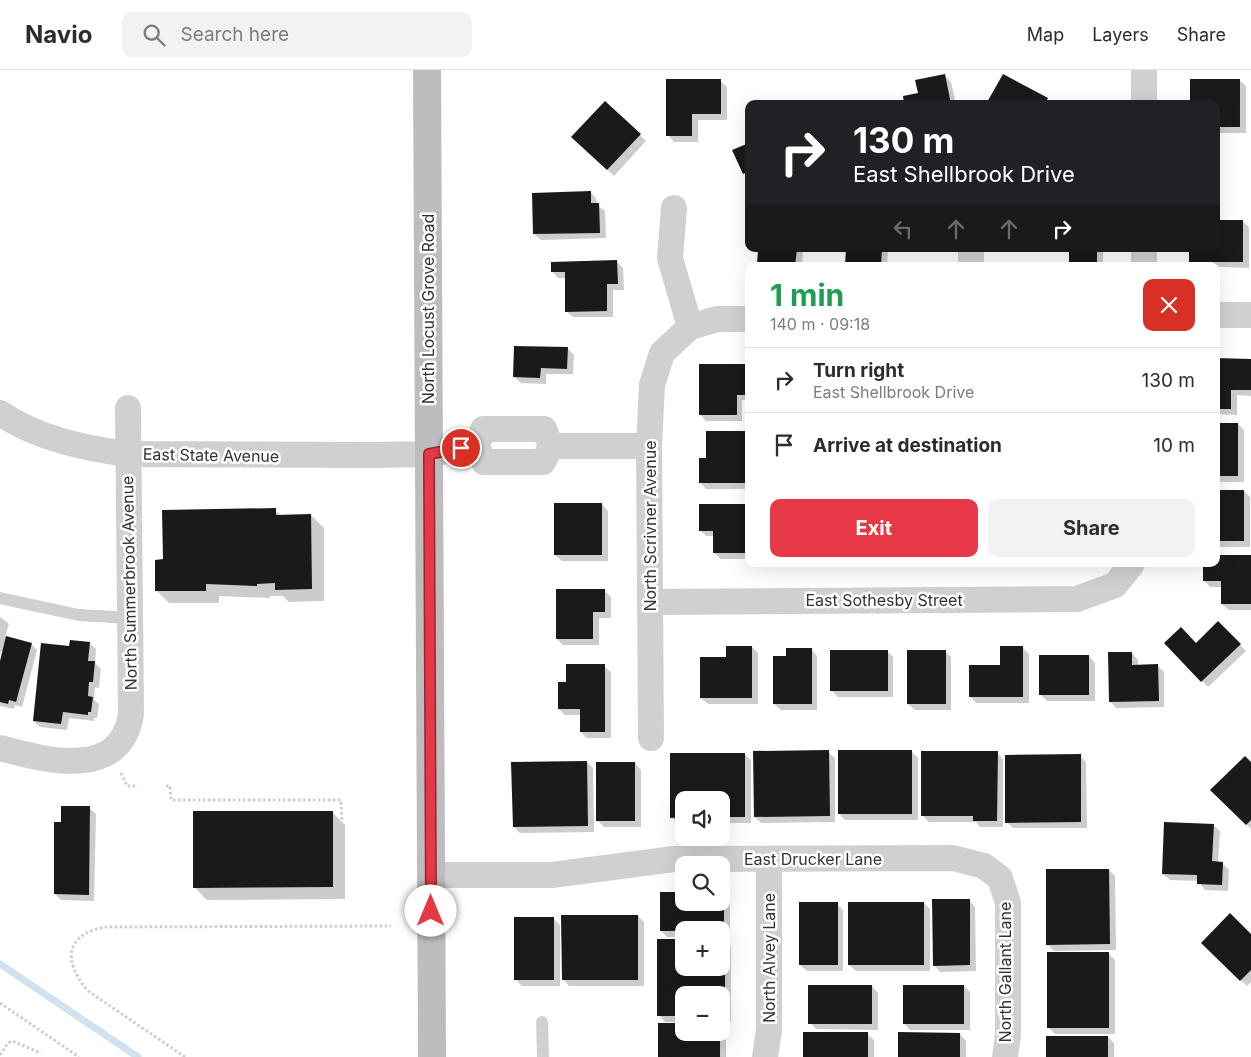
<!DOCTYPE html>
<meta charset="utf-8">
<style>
:root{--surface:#fff;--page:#f2f2f3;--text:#2b2b33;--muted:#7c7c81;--line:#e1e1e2;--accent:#e63946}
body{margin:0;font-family:Inter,sans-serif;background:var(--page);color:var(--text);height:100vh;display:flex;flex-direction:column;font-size:19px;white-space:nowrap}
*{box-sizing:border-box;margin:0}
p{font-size:16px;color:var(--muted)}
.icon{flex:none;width:28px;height:28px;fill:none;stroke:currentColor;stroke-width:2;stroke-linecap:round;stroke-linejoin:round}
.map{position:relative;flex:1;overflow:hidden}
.side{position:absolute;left:745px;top:192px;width:475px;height:305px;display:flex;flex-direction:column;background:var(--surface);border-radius:10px;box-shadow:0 5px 20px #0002}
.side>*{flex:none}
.banner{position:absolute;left:745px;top:30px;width:475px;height:152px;border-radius:10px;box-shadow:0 5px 20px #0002;background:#202124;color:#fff;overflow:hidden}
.tools{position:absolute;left:675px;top:721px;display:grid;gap:10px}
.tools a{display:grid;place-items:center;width:55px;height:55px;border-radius:10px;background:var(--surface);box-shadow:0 5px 20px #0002;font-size:25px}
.pin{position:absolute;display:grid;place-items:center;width:42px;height:42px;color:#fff;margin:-21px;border:2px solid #fff;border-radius:50%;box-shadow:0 1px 5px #0007}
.me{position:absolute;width:55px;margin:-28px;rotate:0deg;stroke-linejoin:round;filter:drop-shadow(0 0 4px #0008)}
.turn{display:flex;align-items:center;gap:18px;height:105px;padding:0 25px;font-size:22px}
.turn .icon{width:65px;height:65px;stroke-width:2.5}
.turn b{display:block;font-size:35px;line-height:42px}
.lanes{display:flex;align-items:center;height:48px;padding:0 25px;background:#0003;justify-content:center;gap:25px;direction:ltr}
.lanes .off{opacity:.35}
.round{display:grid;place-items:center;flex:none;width:52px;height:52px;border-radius:10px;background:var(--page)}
.head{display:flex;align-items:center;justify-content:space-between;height:85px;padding:0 25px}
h1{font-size:30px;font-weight:700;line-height:38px;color:#1e9e55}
.primary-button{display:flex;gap:10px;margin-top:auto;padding:10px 25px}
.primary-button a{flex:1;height:58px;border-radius:10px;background:var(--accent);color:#fff;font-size:20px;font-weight:700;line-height:58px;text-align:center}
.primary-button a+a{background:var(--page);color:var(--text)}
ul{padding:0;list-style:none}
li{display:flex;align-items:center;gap:15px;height:65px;padding:0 25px;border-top:1px solid var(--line)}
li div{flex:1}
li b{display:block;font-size:19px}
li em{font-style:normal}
header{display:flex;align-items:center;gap:30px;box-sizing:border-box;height:70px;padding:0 25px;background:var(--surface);border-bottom:1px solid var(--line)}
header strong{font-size:24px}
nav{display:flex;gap:28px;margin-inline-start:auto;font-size:18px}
.search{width:350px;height:45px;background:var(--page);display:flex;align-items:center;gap:12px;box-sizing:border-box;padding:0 18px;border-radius:10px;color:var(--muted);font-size:19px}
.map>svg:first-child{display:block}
.shadow{fill:#0003}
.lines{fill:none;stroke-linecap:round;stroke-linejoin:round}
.stream{stroke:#cfe2ee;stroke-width:7}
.building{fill:#1a1a1a}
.path{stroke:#cdcdcd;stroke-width:3;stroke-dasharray:2.5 2.5;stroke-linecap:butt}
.lane{stroke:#d0d0d0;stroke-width:12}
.street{stroke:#d0d0d0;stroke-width:26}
.secondary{stroke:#bdbdbd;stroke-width:28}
.route-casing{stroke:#96252e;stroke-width:12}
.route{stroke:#e63946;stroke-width:9}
.labels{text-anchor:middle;stroke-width:5;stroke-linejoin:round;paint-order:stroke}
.street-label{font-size:16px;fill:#333;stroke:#fff}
</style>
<header>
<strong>Navio</strong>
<div class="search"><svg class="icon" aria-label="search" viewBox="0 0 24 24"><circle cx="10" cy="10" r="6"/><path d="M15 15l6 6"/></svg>Search here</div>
<nav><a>Map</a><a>Layers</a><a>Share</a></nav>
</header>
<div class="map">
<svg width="1251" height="987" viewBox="0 0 1251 987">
<rect width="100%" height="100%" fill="#fff"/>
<g class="shadow">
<path d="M945 6 951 12 956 34H906Z"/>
<path d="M1003 6 1047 29 1052 34H988Z"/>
<path d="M1239 10 1246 16V63H1216V34Z"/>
<path d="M720 11 727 17V50H698V72H674L668 65Z"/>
<path d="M640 65 646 71 614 106 573 67Z"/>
<path d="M749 74V108L744 103Z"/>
<path d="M590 122 596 128 597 135 605 141 606 168 541 170 534 164Z"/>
<path d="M1242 151 1249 157V198L1195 196 1190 191V179H1216Z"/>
<path d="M760 179H803L802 196H759Z"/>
<path d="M847 179H888L887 196H848Z"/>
<rect x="1070" y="179" width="33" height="17"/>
<path d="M617 192 623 198 624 220H613V247H573L566 241V208H558L552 201Z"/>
<path d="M567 278 574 285 573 304H546V314L521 313 515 307Z"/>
<path d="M1216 290H1251V326L1237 325V345L1216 344Z"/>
<path d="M749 296V330H742V351H706L700 344Z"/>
<path d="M1216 354H1238L1244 360V412H1216Z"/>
<path d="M749 362V419H706L700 412 707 389Z"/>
<path d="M1216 421H1244L1250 427V477H1216Z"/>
<path d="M602 434 608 441V491H562L555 485Z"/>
<path d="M749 435V489H721L714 483V466H706L700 460Z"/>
<path d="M275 440 282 446 311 445 324 458V531L289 532 283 526H270V528L219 526V533H169L156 520 164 490Z"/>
<path d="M1251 486V540H1229L1222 534V517H1210L1204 510V494H1216Z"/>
<path d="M604 520 611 527V548H599V575H563L557 569Z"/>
<path d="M0 547 9 554 5 567 31 574 37 580 22 637 15 635 14 639 0 636V596L4 582 1 581 0 586Z"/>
<path d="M1218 553 1246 581 1208 617 1166 573 1196 574Z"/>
<path d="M89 573 96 579 95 593 101 599 99 618 95 617 94 630 99 634 97 648H94V651L69 648 67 660 40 657 34 651 71 578Z"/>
<path d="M752 577 758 583V634H708L701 628 727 588Z"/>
<path d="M1023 578 1029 584V633H976L970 626Z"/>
<path d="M811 579 817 586V640H781L774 634 787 587Z"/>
<path d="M887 581 893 587V627H838L832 621Z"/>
<path d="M945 581 951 587V640H915L908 634Z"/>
<path d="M1132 583 1138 590V596H1158L1164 602V637L1116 638 1110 631Z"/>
<path d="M1089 586 1095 593V631H1047L1041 625Z"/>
<path d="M604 596 611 602V668H587L581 662V645H565L559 639 567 614Z"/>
<path d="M828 682 835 688V752L761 753 755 747Z"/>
<path d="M912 682 918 688V750H845L839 744Z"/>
<path d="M997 683 1003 689V757H980L976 752H929L923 746Z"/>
<path d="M671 684H744L751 690V753H721V730H684V753H678L671 747Z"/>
<path d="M1080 686 1086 692 1087 758H1013L1007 752Z"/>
<path d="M587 692 593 698 594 762 520 763 514 757Z"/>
<path d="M635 693 641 700V757H604L598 751Z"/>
<path d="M1251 694V759L1212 720Z"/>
<path d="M89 738 96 744 94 831 61 830 55 824 62 753Z"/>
<path d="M332 742 345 755V829L207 830 194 817Z"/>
<path d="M1213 755 1220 761 1218 793H1222L1229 800 1228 821 1205 820 1198 811 1170 810 1163 804Z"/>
<path d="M1109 800 1115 806 1116 880 1054 881 1047 874Z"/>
<path d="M723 824 730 830V867H721V860H684V867H667L661 861 684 832H721Z"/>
<path d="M969 830 975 837 976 901 940 902 934 895Z"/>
<path d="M924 833 930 839V901H856L849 895Z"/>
<path d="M837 834 843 840V901H807L800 895Z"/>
<path d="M638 846 644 852V916H569L563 909Z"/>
<path d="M553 848 560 855V916H522L516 910Z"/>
<path d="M1251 866V912L1247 916 1203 873Z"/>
<path d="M725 871 731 877V952H721V925H684V952H665L659 945 684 898H721Z"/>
<path d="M1108 883 1115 890V964H1055L1048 957Z"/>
<path d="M872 916 878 923V960L816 959 810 953Z"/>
<path d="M964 916 970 922V960H910L904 953Z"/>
<path d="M721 956 726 961V987H660L684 962H721Z"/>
<path d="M867 964 874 970V987H804Z"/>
<path d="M960 964 966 971V987H899Z"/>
<path d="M1108 967 1114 973V987H1047Z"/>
</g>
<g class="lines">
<path class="stream" d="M0 894 138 987"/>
</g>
<g class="building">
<path d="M945 4 951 34H904L903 26 918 23 915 10Z"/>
<path d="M1003 4 1048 28 1045 34H986Z"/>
<path d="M666 9H721V44H692V66H666Z"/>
<path d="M1190 9H1240V57H1216V34H1190Z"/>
<path d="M605 31 641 64 607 100 571 67Z"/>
<path d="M749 73V101L743 104 732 80Z"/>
<path d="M591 121V133H599L600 163 533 164 532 123Z"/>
<path d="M1216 150H1243V192H1189V179H1216Z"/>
<path d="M758 179H797L795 196 757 195Z"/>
<path d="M846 179H882L881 196 845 195Z"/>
<rect x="1069" y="179" width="28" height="17"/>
<path d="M617 190 618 214H607V241L565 242V202H551V192Z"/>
<path d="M514 276 568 277 567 299 541 298 540 308 513 307Z"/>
<path d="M1216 288 1251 289V320H1231V339H1216Z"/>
<path d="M699 294H749V325H737V345H699Z"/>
<rect x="1216" y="353" width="22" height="53"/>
<path d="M706 361H749V413H699V388H706Z"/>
<rect x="1216" y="420" width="28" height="51"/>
<rect x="554" y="433" width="48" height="52"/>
<path d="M699 434H749V483H713V461H699Z"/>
<path d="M276 438V445L311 444 312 519 275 520V513L257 514V516L206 514V521H155V490L163 489 162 440Z"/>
<path d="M1216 485H1251V534H1221V511H1203V494H1216Z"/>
<path d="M556 519H605V542H593V569H556Z"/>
<path d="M1218 551 1241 574 1201 612 1164 573 1181 557 1196 573Z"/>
<path d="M6 566 32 573 16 632 9 630 8 634 0 632V591Z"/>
<path d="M70 570 90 572 88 591H95L93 612H89L88 626 93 627 91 642H88V645L63 642 61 654 33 651 41 573 69 576Z"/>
<path d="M726 576H752V628H700V587H726Z"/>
<path d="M1000 576H1023V627H969V595H1000Z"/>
<path d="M786 578H812V634H773V586H786Z"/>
<rect x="830" y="580" width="58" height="41"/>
<rect x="907" y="580" width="39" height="54"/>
<path d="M1108 582H1132V595L1158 594 1159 631 1109 632Z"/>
<rect x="1039" y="585" width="50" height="40"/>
<path d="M566 594H605V662H580V639H558V612H566Z"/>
<path d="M829 680 830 746 754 747 753 681Z"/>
<rect x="838" y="680" width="74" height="64"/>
<path d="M921 681H998L997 751H973V746H921Z"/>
<path d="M670 683H745V747H721V730H684V747L670 748Z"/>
<path d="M1081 684V752L1005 753V685Z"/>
<path d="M1245 686 1251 692V750L1246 755 1210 720Z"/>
<path d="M587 691 588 756 513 757 511 692Z"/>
<rect x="596" y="692" width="39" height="59"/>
<path d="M61 736H90L89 825 54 824V752H61Z"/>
<path d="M193 741H333V817L193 818Z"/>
<path d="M1164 752 1214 754 1212 791 1223 792 1222 815 1197 814V805L1162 804Z"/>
<path d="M1046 799H1109L1110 874 1046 875Z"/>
<path d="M660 822H684V832H721V822H724V861H660Z"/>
<path d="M932 829H970V895L933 896Z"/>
<rect x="799" y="832" width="39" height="63"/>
<rect x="848" y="832" width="76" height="63"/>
<path d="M1230 843 1251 864V900L1240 911 1201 873Z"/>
<path d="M561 845H638V910H562Z"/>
<rect x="514" y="847" width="40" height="63"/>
<path d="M657 869H684V898H721V869H725V946H721V925H684V946H657Z"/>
<rect x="1047" y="882" width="62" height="76"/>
<rect x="808" y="915" width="64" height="39"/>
<rect x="903" y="915" width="61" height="39"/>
<path d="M658 953H684V962H720V987H658Z"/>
<rect x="803" y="962" width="65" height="25"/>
<path d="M898 962 960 963V987H898Z"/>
<rect x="1046" y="966" width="62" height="21"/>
</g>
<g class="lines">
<g class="path">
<path d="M121 703 127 716H138"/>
<path d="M166 716H170L171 730H341L342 752"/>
<path d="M0 933 79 987"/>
<path d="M0 985 8 973 12 971 41 983"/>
<path d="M185 987 88 921C64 893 63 865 105 857L391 856"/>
</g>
<g class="lane">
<path d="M0 528 79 545 130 548"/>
<path d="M542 952 543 987"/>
</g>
<g class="street">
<path d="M1144 0V34"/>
<path d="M674 138 670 188 690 257"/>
<path d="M971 179V196"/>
<path d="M1144 179V196"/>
<path d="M1216 245H1251"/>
<path d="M0 343C37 368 83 378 127 384L373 385 429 384 477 376"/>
<path d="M483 359H544L551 376 543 392H484L477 376Z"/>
<path d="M551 376H649"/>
<path d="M650 532 1077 529 1115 515 1132 494"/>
<path d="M651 668 649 376 652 315 662 283 690 257 717 249H749"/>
<path d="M0 678C45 690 121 711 131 644L128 338"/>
<path d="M431 805H552L674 789 953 788 984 796 1000 808 1008 833V965L1005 987"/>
<path d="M765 987 769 960V789"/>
</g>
<path class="secondary" d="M427 0 432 987"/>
</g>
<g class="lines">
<defs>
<path id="route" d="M431 841 429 384 461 378"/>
</defs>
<use href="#route" class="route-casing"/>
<use href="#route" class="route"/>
</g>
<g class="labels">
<g class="street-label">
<text transform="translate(428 239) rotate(-90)" y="6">North Locust Grove Road</text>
<text transform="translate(211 385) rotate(1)" y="6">East State Avenue</text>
<text transform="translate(650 456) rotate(-90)" y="6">North Scrivner Avenue</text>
<text transform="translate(129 513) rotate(-91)" y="6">North Summerbrook Avenue</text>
<text x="884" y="536">East Sothesby Street</text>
<text x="813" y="795">East Drucker Lane</text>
<text transform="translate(769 888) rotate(-90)" y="6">North Alvey Lane</text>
<text transform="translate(1005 902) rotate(-90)" y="6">North Gallant Lane</text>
</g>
</g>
</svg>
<div class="tools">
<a><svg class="icon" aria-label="sound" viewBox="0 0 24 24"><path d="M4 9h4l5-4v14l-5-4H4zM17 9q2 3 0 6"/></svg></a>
<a><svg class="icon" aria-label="search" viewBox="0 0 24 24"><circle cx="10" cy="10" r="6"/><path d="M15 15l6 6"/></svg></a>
<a>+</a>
<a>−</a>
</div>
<div class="pin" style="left:461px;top:378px;background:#d93025"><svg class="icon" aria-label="arrive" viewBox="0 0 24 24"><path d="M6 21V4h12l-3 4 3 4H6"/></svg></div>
<svg class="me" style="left:431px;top:841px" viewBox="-20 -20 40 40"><circle r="19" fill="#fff"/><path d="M0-13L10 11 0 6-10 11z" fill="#e63946"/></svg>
<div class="banner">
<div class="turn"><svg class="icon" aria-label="right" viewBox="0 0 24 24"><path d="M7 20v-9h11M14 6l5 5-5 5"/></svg><div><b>130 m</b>East Shellbrook Drive</div></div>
<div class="lanes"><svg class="icon off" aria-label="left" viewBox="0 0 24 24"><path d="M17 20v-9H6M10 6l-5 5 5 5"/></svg><svg class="icon off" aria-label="ahead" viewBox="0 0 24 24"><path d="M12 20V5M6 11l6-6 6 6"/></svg><svg class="icon off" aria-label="ahead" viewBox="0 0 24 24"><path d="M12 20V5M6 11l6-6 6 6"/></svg><svg class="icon" aria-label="right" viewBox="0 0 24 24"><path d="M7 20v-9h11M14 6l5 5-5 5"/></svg></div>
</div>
<section class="side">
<div class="head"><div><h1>1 min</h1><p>140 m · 09:18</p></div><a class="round" style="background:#d93025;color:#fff"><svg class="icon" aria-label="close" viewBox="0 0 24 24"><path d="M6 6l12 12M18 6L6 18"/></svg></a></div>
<ul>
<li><svg class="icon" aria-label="right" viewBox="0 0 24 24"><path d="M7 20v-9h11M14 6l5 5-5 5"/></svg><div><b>Turn right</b><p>East Shellbrook Drive</p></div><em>130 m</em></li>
<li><svg class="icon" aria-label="arrive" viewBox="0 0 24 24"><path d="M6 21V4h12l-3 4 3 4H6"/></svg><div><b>Arrive at destination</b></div><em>10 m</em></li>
</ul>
<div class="primary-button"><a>Exit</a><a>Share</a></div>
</section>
</div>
